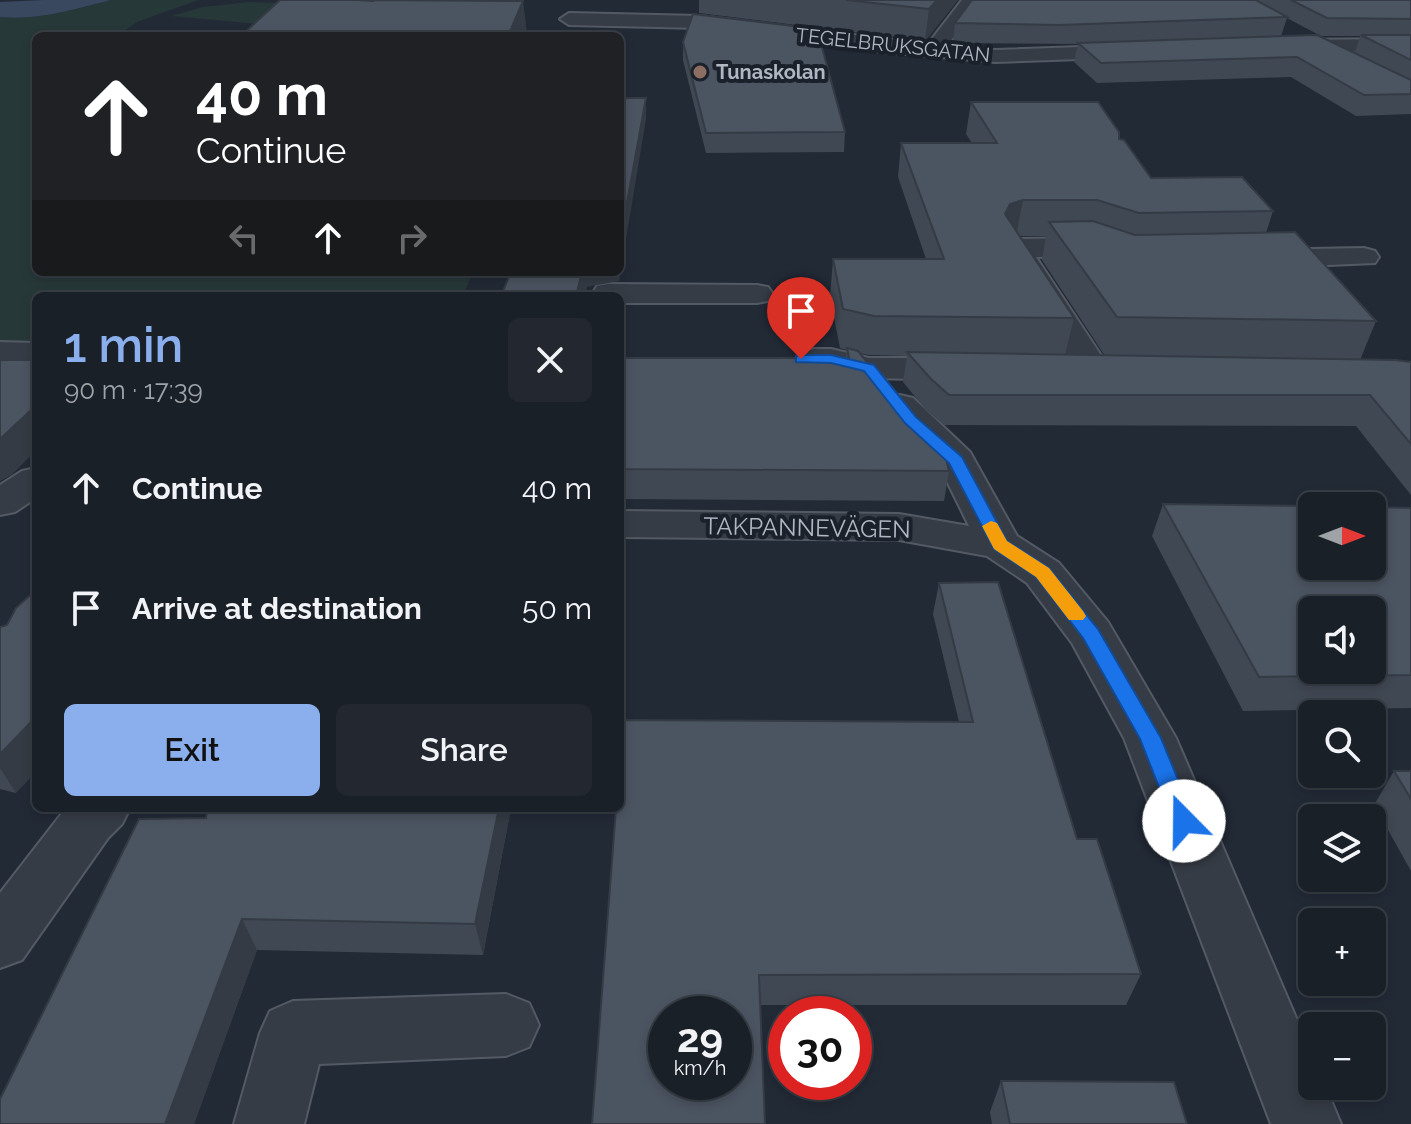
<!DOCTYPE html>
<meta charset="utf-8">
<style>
:root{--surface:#1a2028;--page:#232830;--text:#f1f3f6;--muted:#9fa3a8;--line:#383e45;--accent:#8bafed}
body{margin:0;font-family:Raleway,sans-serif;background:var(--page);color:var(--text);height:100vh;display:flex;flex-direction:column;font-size:30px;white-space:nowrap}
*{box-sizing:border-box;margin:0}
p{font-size:26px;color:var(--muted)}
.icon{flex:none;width:44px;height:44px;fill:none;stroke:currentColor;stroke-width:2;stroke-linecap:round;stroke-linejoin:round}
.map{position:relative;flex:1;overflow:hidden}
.side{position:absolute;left:32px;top:292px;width:592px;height:520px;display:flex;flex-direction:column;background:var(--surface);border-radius:12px;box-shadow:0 4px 12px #0003,0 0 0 2px var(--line)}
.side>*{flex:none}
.banner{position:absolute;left:32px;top:32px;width:592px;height:244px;border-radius:12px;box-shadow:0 4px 12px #0003,0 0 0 2px var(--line);background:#202124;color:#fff;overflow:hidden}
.needle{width:52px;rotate:90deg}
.controls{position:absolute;left:1298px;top:492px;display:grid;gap:16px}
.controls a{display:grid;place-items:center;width:88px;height:88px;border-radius:12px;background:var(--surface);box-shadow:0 4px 12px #0003,0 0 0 2px var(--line);font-size:40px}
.speed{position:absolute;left:648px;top:996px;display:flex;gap:16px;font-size:40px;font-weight:700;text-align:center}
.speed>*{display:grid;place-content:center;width:104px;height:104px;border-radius:50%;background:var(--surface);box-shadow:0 4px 12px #0003,0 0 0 2px var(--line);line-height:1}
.speed small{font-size:20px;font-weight:400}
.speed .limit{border:12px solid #d22;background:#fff;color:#111}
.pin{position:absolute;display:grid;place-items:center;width:68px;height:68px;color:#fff;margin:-82px -34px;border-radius:50% 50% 50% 0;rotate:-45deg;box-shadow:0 0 8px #0007}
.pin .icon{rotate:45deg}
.me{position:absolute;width:88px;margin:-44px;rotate:338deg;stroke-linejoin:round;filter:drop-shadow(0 0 6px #0008)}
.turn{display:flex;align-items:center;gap:28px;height:168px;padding:0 32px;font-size:36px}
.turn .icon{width:104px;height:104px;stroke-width:2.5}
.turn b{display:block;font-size:56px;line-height:68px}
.lanes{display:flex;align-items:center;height:76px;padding:0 32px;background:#0003;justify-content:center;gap:40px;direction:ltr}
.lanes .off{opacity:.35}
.round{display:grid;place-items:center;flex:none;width:84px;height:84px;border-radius:12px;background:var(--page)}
.head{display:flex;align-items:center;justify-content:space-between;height:136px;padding:0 32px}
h1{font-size:48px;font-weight:600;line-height:60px;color:var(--accent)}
.primary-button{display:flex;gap:16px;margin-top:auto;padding:16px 32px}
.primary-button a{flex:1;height:92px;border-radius:12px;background:var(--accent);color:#111;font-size:32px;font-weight:600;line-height:92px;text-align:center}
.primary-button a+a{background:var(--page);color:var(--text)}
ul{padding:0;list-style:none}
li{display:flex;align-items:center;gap:24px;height:120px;padding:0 32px}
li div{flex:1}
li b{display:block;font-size:30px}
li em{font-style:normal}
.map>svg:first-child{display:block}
.green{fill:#273839}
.water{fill:#39485e}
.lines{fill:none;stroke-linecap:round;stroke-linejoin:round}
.minor-casing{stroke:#535a64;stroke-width:4}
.minor{fill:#363c46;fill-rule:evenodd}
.wall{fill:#404853;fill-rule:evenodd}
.shaded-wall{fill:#343b44}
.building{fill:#4b5461;stroke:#343b44;stroke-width:2;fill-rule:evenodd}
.route{fill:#1a73e8;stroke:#114b97;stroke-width:2}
.slow{fill:#f59e0b}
.education-dot{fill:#8d6e63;stroke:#1b212b;stroke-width:3}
.labels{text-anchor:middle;stroke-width:8;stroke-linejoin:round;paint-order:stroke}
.far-street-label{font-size:20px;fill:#b0b7c3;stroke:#1b212b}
.far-poi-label{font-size:20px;font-weight:bold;fill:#b0b7c3;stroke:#1b212b;text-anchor:start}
.street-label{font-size:24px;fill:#b0b7c3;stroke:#1b212b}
</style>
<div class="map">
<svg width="1411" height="1124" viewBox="0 0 1411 1124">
<rect width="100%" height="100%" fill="#222a36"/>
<g class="green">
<path d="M111 0H198L137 22 117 36H36V272H473L463 296H36V344L0 369V17C38 21 75 9 111 0Z"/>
<path d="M249 2 286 3 312 29 171 16 203 7Z"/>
</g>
<path class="water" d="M43 0H111C75 9 38 21 0 17V2Z"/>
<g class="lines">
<defs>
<g id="minor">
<path d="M962 0H980L947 46 995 50 1137 45 1147 51 1137 57 995 62 883 52 700 28 569 25 560 19 569 13 700 16 928 44Z"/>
<path d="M1411 39V51L1277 52 1267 46 1277 40Z"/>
<path d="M1089 238 1112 246 1117 252 1112 258 1102 261 1085 256 1036 257 1112 372 1106 379 1094 383 1082 379 1076 372 1001 248 1006 242 1016 239Z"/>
<path d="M1364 248 1375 251 1379 257 1375 263 1257 268 1246 265 1242 259 1246 253 1257 250Z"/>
<path d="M608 284 757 285 768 287 773 294 768 301 757 303H620V296H591L597 286Z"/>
<path d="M0 342 36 343V363L0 362Z"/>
<path d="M814 349H831L869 358H965L977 362 983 369 977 376 965 380 869 378 802 366 797 359 802 352Z"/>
<path d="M900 395 913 398 970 452 1017 536 1059 563 1108 622 1176 738 1312 1055V1086H1325L1341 1124H1271L1124 738 1072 643 1027 583 987 556 899 540 620 537V511L899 514 969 526 939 465 882 406 887 398Z"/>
<path d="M36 468V498L15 512 0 515V485L22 471Z"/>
<path d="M66 808H130L122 824 108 838 22 960 0 968V893Z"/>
<path d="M506 994 529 1003 539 1025 529 1047 506 1056 319 1064 304 1124H234L260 1033 270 1011 293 1001Z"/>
</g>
</defs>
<use href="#minor" class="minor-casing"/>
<use href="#minor" class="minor"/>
</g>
<g class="wall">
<path d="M699 0H958L925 41 699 13Z"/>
<path d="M972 0H1411V114L1356 116 1291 77 1097 83 1074 62 1078 44 953 43 955 23ZM1287 18 1321 36H1360L1355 53 1281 36Z"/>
<path d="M683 42 845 132 844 152 706 153 683 60Z"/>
<path d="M971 102 1119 139 1151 178 1273 211 1266 233 1376 321 1360 360 1411 362V495L1356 426 944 425 926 410 903 382 907 356 869 355 859 353 949 471 944 501 620 499V358H846L847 350 840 348 830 297 833 259H926L898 177 901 143H972L966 134ZM1020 236H1046L1042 260 1105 356 1065 355 1074 318Z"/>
<path d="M0 360H36V450L12 474 0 481Z"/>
<path d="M1163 504 1411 508V708L1243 711 1152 536Z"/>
<path d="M939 583 1077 839 1141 974 1126 1005H760L615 808 959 722 933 614Z"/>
<path d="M0 627 16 793 0 789Z"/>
<path d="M1394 771H1411V871L1374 805Z"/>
<path d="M207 808H511L483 955 257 950 194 1124H0L206 818Z"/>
<path d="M1001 1081 1187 1124H992L990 1112Z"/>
</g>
<g class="shaded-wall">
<path d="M937 0H958L925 41 929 9Z"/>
<path d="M523 1 527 33 525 36H508Z"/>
<path d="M646 98V119L619 281 587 287 585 296H576L582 272H620V241Z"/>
<path d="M1023 200 1016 236 1005 214 1010 204Z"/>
<path d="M30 411 36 424V450L12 474 0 481V439Z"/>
<path d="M36 717V772L16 793 0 768V754Z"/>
<path d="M499 808H511L483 955 475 924Z"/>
<path d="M242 919 257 950 194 1124H165Z"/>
</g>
<g class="building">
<path d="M280 0H359L373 1 374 0 523 1 508 36H241Z"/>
<path d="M846 0H937L929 9Z"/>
<path d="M972 0H1256L1287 17 1059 25 955 23Z"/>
<path d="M1291 0H1411V19L1327 18Z"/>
<path d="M693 14 817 29 845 132 706 133 683 42Z"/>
<path d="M1317 35 1411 80V94L1364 95 1297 57 1101 63 1078 43Z"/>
<path d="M1361 35H1411V60Z"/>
<path d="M620 98H646L620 241Z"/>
<path d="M971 102H1098L1119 132V139L1124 140 1151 178 1242 177 1273 211 1139 213 1097 200H1023L1010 204 1005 214 1074 318 874 316 843 309 833 259H944L901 143H997Z"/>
<path d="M1093 221 1135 235 1295 232 1376 321 1117 317 1049 222Z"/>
<path d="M511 272H582L576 296H501Z"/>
<path d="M847 348 858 351 899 401 941 438 949 471 620 469V358H849Z"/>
<path d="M907 352 1396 360 1411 362V444L1370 395H949L931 379Z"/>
<path d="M0 360H36V411H30L0 439Z"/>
<path d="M1163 504 1312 506V566H1372V507L1411 508V675L1259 677ZM1312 610H1372V670H1312Z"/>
<path d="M998 582 1077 839H1097L1141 974 759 975 765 1124H592L616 808H620V720L973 722 939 583ZM666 1014H734V1082H666Z"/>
<path d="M36 590V717L0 754V627L7 625 16 608Z"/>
<path d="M1394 771H1411V799Z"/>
<path d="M207 808H499L475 924 242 919 165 1124H0V1099L139 819 206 818Z"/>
<path d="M1001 1081 1174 1082 1187 1124H1010Z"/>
</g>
<path class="route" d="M801 355H831L874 365 916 417 962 457 1007 541 1049 568 1098 629 1161 738 1195 821 1192 828 1184 830 1175 828 1140 739 1083 638 1036 577 994 549 949 463 905 423 864 371 831 363 796 362V356Z"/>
<path class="slow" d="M991 521 997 523 1007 541 1049 568 1083 611 1086 616 1083 620H1069L1036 577 994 549 982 526Z"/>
<circle class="education-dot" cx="700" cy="72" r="8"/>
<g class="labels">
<g class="far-street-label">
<text transform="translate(893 45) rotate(6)" y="7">TEGELBRUKSGATAN</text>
</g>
<g class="far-poi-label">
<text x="716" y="79">Tunaskolan</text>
</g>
<g class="street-label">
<text transform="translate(807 528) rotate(1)" y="8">TAKPANNEVÄGEN</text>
</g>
</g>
</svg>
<div class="controls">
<a><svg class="needle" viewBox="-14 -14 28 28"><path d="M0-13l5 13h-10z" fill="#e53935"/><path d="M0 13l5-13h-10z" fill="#9fa3a8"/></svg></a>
<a><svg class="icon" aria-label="sound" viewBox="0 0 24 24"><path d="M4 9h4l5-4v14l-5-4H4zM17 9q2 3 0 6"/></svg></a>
<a><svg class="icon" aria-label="search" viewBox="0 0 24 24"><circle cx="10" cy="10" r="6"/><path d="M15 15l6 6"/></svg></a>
<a><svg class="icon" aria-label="layers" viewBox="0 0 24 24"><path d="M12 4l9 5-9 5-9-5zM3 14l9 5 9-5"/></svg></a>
<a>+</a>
<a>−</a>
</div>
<div class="speed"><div>29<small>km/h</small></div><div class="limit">30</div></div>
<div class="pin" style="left:801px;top:359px;background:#d93025"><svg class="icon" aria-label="arrive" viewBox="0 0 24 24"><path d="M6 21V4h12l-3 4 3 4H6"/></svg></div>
<svg class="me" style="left:1184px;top:821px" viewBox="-20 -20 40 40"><circle r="19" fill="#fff"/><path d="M0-13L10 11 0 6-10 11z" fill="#1a73e8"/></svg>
<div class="banner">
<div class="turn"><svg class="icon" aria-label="ahead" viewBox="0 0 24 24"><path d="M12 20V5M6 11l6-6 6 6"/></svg><div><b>40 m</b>Continue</div></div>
<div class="lanes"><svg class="icon off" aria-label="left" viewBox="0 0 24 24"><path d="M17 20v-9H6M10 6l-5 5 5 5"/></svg><svg class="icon" aria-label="ahead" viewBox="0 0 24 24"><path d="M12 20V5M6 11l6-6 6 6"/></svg><svg class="icon off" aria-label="right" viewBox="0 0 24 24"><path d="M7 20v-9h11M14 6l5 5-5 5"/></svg></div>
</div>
<section class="side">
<div class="head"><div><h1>1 min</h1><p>90 m · 17:39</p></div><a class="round"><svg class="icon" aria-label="close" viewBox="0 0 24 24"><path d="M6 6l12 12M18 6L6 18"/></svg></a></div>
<ul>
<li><svg class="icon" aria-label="ahead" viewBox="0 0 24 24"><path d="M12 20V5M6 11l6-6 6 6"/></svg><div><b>Continue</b></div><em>40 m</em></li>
<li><svg class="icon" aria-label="arrive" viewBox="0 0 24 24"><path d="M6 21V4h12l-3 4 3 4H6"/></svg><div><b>Arrive at destination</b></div><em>50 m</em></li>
</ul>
<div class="primary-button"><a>Exit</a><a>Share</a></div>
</section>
</div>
